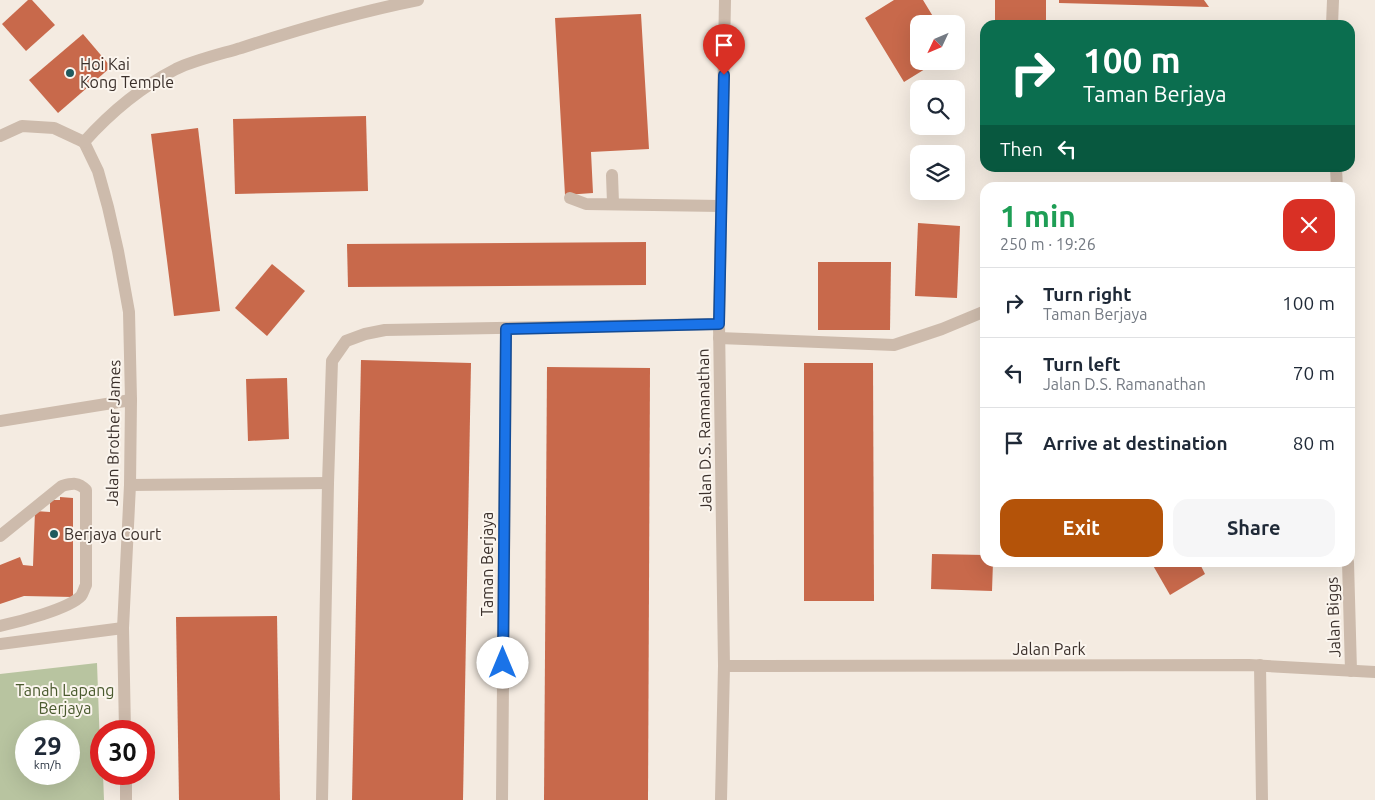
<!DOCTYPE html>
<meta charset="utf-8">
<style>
:root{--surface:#fff;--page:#f6f6f7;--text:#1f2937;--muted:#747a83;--line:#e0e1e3;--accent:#b45309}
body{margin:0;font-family:Ubuntu,sans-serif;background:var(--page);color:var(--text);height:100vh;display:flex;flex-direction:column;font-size:19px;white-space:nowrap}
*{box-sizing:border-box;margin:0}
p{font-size:16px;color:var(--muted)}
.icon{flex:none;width:28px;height:28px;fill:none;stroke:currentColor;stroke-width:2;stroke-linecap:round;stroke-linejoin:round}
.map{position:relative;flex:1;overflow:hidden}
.sheet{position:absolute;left:980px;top:182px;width:375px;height:385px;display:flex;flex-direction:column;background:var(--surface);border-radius:15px;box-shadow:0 5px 20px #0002}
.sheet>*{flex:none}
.hud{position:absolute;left:980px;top:20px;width:375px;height:152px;border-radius:15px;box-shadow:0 5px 20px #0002;background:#0b6e4f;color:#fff;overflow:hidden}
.needle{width:32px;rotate:226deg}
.controls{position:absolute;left:910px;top:15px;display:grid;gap:10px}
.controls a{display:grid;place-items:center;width:55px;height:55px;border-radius:10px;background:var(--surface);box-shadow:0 5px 20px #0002;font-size:25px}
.speed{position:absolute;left:15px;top:720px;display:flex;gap:10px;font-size:25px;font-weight:700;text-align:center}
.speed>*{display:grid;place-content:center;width:65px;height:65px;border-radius:50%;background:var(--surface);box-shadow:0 5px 20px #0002;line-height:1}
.speed small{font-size:12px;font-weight:400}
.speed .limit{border:8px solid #d22;background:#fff;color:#111}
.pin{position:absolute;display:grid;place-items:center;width:42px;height:42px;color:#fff;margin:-51px -21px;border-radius:50% 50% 50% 0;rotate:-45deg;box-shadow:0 0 5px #0007}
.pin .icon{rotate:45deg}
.me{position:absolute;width:55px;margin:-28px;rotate:0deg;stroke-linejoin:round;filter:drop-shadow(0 0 4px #0008)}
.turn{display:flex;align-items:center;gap:18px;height:105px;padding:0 20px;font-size:22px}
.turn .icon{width:65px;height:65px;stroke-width:2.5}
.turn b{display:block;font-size:35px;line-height:42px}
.then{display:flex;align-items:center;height:48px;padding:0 20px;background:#0003;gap:10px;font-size:19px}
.round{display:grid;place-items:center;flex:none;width:52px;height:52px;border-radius:15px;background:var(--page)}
.headline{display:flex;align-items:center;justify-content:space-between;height:85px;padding:0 20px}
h1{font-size:30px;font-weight:700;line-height:38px;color:#1e9e55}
.primary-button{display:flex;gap:10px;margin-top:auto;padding:10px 20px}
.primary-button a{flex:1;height:58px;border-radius:15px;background:var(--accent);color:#fff;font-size:20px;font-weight:700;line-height:58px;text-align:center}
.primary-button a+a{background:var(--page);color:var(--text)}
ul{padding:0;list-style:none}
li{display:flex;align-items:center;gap:15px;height:70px;padding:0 20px;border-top:1px solid var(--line)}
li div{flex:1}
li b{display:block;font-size:19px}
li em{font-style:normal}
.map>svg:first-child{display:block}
.green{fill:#b8c4a0;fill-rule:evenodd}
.building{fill:#c8694b}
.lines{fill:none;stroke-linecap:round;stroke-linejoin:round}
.service{stroke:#cdbbac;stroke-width:12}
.minor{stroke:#cdbbac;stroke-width:12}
.route-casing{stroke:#114b97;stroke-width:12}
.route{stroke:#1a73e8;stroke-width:9}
.poi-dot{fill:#1f5a5e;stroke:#fbf5ee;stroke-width:2}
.labels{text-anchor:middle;stroke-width:4;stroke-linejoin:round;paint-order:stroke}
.poi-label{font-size:16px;fill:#3b302b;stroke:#fbf5ee;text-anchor:start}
.street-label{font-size:16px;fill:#3b302b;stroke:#fbf5ee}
.park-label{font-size:16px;fill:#4a5a2e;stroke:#fbf5ee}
</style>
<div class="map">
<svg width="1375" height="800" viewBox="0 0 1375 800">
<rect width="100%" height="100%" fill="#f4ebe1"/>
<path class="green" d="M97 663 101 774H103L104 800H0V674ZM26 731H69V774H26Z"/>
<g class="building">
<path d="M28 0H32L55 25 26 51 2 24Z"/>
<path d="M894 0H923L937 23 919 24V61H938L904 82 865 18Z"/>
<rect x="995" y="0" width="51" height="25"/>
<path d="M1059 0H1204L1209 7 1059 3Z"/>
<path d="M641 14 649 149 591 152 593 193 565 195 555 18Z"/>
<path d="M83 34 111 67 58 113 29 80Z"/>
<path d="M366 116 368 191 235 194 233 119Z"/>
<path d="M198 128 220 311 174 316 151 134Z"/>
<path d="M918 223 960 226 957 298 915 296Z"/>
<path d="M646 242V285L348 287 347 244Z"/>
<path d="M818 262H891L890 330H818Z"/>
<path d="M272 264 305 291 267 336 235 308Z"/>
<path d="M361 360 471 363 463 800H352Z"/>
<path d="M804 363H873L874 601H804Z"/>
<path d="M547 367 650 368 648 800H544Z"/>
<path d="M287 378 289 439 248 441 246 379Z"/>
<path d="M60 497 73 498V597L24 596 0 604V565L20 557 23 565 33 566 35 511 50 512V500H60Z"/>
<path d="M932 554 985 555V562H993L992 591 931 589Z"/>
<path d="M1151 562H1199L1205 574 1170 595Z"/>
<path d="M277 616 280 800H179L176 617Z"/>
</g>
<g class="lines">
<g class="service">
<path d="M612 175 613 203"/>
<path d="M570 198 586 204 721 206"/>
<path d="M719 338 894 345 942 329 983 312"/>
<path d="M0 536 62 486C73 483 78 482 86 490V585C84 589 83 593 81 596 69 609 18 622 0 626"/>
</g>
<g class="minor">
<path d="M1332 25 1333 0"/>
<path d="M0 136 22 126 54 128 84 142"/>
<path d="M84 142 98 171 108 207 118 251 129 312 131 400 130 485 123 628 125 731"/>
<path d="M84 142C110 113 141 87 176 69 195 60 221 54 241 48 299 29 358 12 418 0"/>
<path d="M1336 168 1337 188"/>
<path d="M0 421 131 400"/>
<path d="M130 485 328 483"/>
<path d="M1348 562 1351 671"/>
<path d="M0 644 123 628"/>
<path d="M1260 665 1262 800"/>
<path d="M724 666 1249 665 1375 672"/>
<path d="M126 774V800"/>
<path d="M322 800 328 483 332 361 346 341 365 334 385 330 719 324"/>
<path d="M502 800 506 329"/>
<path d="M721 800 724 666 719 324 725 0"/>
</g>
</g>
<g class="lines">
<defs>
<path id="route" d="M503 663 506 329 719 324 724 75"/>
</defs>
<use href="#route" class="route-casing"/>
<use href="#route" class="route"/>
</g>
<g class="poi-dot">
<circle cx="70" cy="73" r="5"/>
<circle cx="54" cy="534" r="5"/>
</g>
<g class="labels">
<g class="poi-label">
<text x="80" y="70">Hoi Kai<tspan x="80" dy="18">Kong Temple</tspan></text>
<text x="64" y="540">Berjaya Court</text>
</g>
<g class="street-label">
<text transform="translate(704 430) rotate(-91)" y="6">Jalan D.S. Ramanathan</text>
<text transform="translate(113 433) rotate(-89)" y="6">Jalan Brother James</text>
<text transform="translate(487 564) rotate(-90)" y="6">Taman Berjaya</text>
<text transform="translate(1333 617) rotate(-92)" y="6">Jalan Biggs</text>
<text x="1049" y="655">Jalan Park</text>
</g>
<g class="park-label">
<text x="65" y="696">Tanah Lapang<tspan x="65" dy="18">Berjaya</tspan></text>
</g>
</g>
</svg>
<div class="controls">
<a><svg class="needle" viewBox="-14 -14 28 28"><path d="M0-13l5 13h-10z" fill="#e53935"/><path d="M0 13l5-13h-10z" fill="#747a83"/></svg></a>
<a><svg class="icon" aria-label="search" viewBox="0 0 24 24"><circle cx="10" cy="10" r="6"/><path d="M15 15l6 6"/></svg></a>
<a><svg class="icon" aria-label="layers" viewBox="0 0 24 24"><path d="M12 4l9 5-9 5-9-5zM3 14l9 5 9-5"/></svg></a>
</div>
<div class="speed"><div>29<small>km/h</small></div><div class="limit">30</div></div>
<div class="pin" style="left:724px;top:75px;background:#d93025"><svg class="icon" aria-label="arrive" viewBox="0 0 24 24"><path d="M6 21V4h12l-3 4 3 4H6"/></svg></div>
<svg class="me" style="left:503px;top:663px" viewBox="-20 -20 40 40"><circle r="19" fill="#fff"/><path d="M0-13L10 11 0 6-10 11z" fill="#1a73e8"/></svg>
<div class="hud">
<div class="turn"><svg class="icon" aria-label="right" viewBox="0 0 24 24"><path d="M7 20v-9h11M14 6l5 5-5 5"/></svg><div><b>100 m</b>Taman Berjaya</div></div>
<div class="then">Then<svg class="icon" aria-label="left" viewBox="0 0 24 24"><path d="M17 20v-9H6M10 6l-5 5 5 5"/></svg></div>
</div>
<section class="sheet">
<div class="headline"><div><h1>1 min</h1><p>250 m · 19:26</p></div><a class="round" style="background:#d93025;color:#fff"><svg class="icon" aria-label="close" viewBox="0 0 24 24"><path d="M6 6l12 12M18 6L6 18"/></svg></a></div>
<ul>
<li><svg class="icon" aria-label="right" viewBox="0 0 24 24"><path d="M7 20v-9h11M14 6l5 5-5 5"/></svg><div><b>Turn right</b><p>Taman Berjaya</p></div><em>100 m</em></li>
<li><svg class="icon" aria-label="left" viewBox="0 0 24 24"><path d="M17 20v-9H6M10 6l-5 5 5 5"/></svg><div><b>Turn left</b><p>Jalan D.S. Ramanathan</p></div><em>70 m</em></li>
<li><svg class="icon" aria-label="arrive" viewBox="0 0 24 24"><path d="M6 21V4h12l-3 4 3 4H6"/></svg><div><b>Arrive at destination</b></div><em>80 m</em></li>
</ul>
<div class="primary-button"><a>Exit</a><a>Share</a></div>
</section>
</div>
